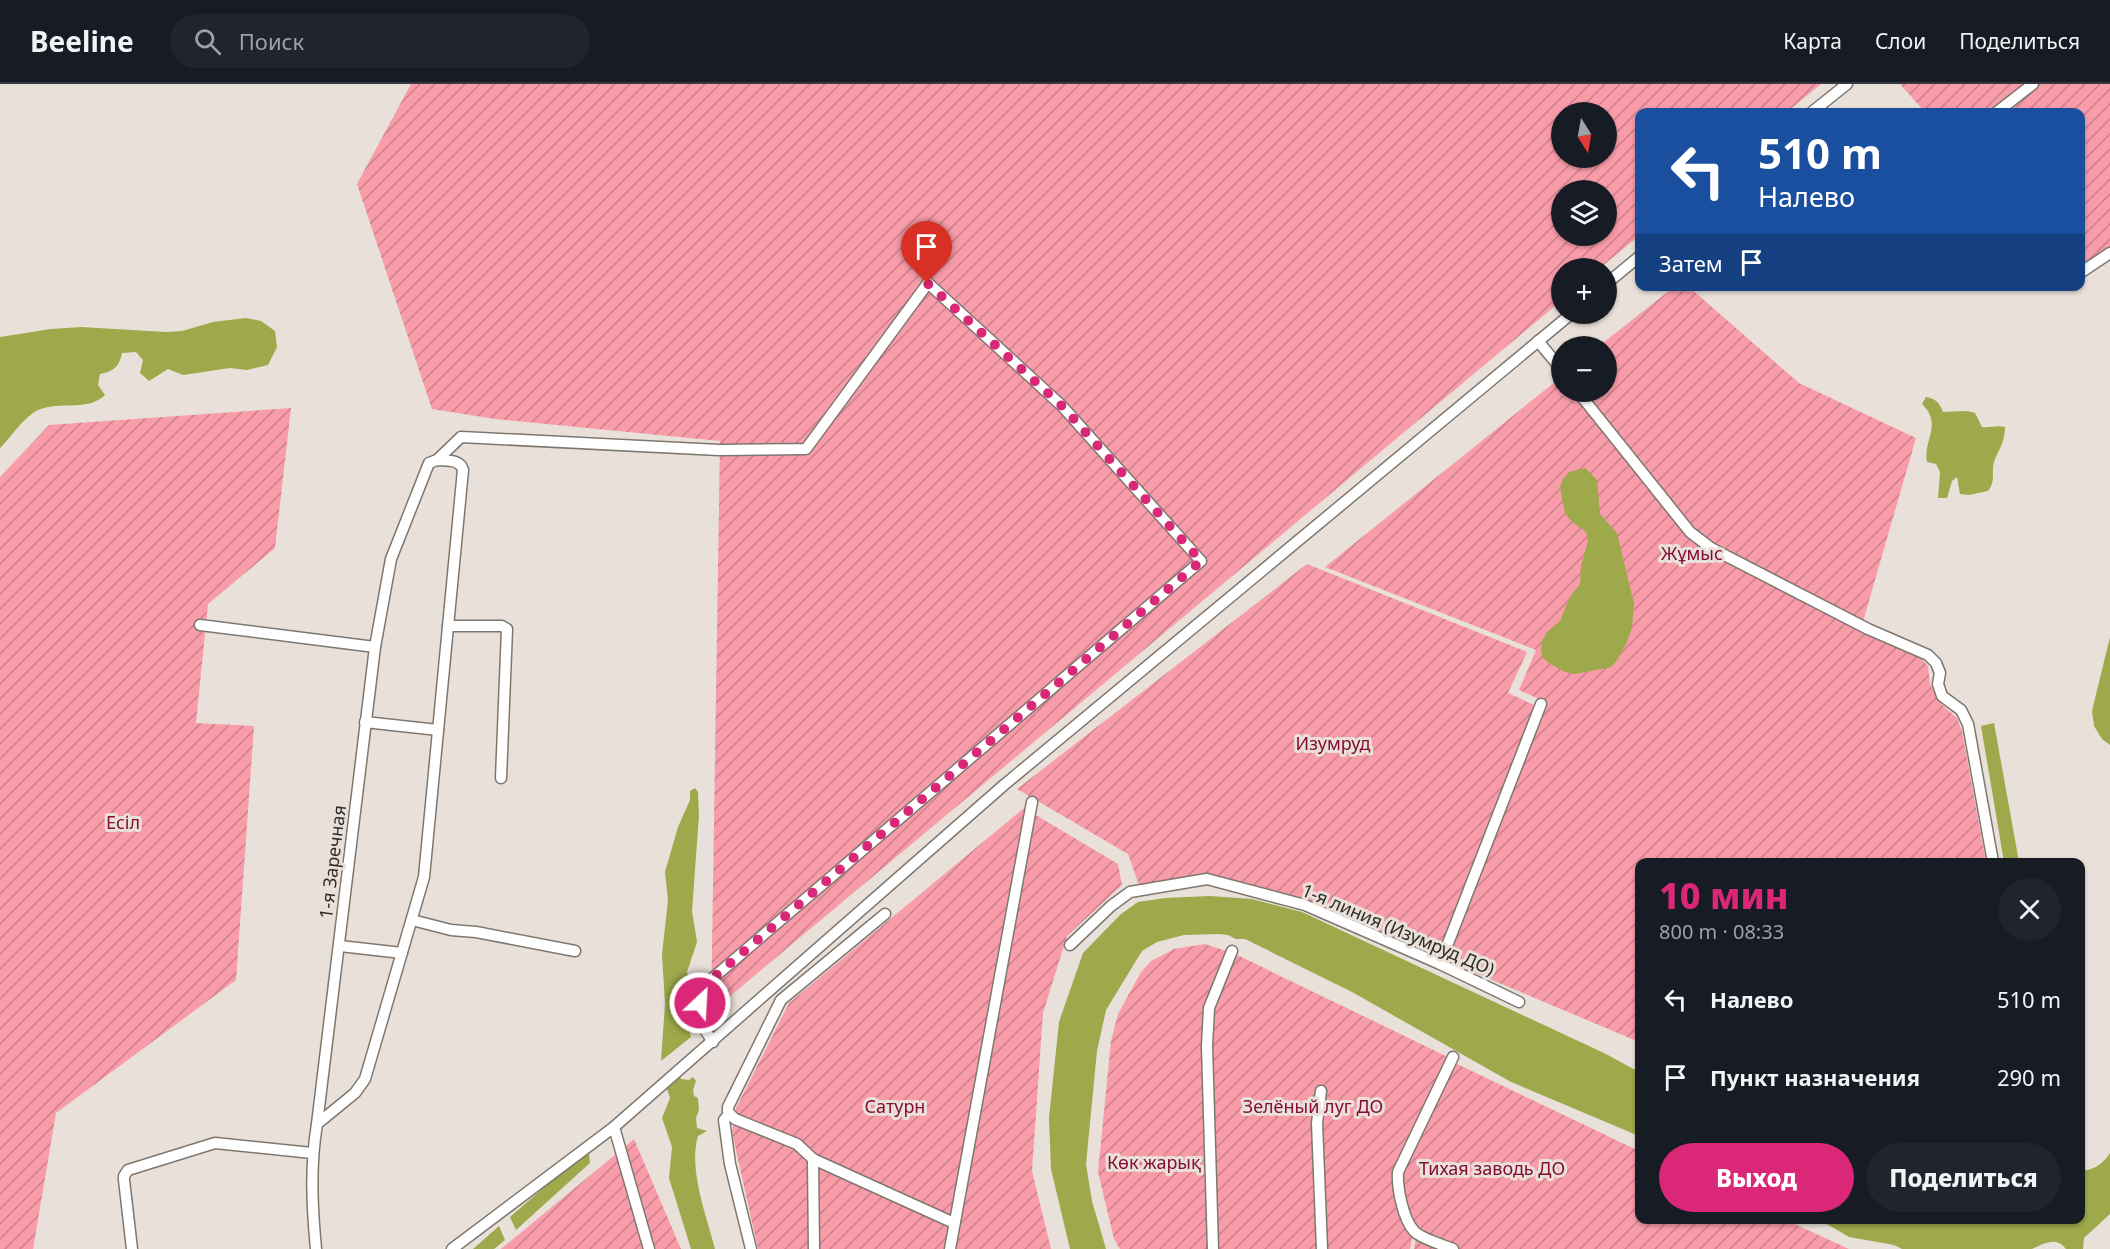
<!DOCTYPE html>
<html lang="ru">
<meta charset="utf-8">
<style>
:root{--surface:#171b24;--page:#20242c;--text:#f1f3f6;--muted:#9ea1a6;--line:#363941;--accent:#db2777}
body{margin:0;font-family:"Noto Sans",sans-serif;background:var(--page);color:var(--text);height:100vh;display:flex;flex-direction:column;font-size:22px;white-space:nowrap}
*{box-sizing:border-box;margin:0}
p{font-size:20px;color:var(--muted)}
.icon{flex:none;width:33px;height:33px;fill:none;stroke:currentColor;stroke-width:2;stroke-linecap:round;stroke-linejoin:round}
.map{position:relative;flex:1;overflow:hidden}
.details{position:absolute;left:1635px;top:774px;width:450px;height:366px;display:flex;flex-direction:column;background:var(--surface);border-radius:12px;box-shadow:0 2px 4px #0004}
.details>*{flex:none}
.hud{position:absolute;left:1635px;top:24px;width:450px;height:183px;border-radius:12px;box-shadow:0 2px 4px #0004;background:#1a4fa0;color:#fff;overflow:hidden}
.needle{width:39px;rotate:169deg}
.controls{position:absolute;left:1551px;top:18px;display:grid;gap:12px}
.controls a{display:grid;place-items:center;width:66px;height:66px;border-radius:50%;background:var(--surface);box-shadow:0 2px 4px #0004;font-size:30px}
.pin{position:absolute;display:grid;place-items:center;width:51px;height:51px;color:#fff;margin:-62px -26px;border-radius:50% 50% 50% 0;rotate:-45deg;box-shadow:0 0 6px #0007}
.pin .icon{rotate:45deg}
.me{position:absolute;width:66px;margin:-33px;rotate:25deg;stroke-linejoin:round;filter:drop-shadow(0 0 4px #0008)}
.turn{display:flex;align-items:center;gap:21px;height:126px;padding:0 24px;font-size:27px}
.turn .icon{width:78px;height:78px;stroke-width:2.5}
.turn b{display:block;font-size:42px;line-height:51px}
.then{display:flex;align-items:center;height:57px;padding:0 24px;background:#0003;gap:12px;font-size:22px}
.round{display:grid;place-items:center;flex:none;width:63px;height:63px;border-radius:32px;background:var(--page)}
.head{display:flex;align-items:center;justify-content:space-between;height:102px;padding:0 24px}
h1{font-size:36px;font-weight:800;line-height:45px;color:var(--accent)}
.primary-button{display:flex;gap:12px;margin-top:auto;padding:12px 24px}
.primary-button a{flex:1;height:69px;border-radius:36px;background:var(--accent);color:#fff;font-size:24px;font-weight:800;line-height:69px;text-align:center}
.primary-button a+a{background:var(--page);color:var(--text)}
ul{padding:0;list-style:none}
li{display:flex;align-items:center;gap:18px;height:78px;padding:0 24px}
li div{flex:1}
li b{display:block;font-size:22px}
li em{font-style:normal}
header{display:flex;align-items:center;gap:36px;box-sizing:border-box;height:84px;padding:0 30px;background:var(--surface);border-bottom:2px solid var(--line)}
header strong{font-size:28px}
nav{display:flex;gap:33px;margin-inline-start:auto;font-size:21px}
.search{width:420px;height:54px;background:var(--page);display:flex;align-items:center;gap:15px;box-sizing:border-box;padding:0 21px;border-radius:33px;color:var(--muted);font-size:22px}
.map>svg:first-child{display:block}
.garden{fill:url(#garden-furrows);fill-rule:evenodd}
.water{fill:#9da94a}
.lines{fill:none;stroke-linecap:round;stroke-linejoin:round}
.minor-casing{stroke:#7e7770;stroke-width:13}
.minor{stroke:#fff;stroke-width:10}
.route{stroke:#db2777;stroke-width:10;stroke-dasharray:0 18}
.labels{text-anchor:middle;stroke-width:6;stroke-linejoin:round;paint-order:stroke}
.park-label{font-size:18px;fill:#840d33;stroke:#e9e1d9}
.street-label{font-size:18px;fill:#2f2b29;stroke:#e9e1d9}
</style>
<header>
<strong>Beeline</strong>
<div class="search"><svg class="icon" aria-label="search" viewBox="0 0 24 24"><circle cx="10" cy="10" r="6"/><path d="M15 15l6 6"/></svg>Поиск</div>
<nav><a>Карта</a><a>Слои</a><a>Поделиться</a></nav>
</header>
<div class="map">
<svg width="2110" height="1165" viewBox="0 0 2110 1165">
<defs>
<pattern id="garden-furrows" width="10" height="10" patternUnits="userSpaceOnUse" patternTransform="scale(1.5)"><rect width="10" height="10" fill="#f99ca9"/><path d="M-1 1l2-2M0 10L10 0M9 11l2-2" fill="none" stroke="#ca7f8a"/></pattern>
</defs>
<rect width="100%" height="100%" fill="#e9e1d9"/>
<g class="garden">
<path d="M411 0H1821L1787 28H1640L1639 152 1600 184H1562L1561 217 711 928 720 357 495 335 432 325 357 100ZM1562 28H1606V74H1562ZM1562 106H1606V152H1562Z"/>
<path d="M1900 0H2110V164L2081 182 2080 28H1925Z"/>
<path d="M1674 203H1689L1799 299 1916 354 1860 548 1921 574 1928 582 1930 600 1941 620 1957 634 1962 647 1986 778H1640L1639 958 1440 874 1545 618 1519 606 1536 566 1325 483 1561 293 1562 308H1606V262H1599Z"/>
<path d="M291 324 275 464 208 520 196 639 254 642 236 896 56 1029 33 1165H0V393L49 341Z"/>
<path d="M1307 480 1527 568 1508 609 1536 622 1437 871 1309 818 1207 792 1140 804 1128 770 1017 705Z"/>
<path d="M1024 724 1118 780 1122 801 1067 852 1043 929 1032 1087 1051 1165H758L732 1048 736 1024 789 919Z"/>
<path d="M1205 860 1229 868 1208 925 1211 1165H1120L1114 1155 1098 1088 1111 957 1118 930 1141 888 1151 877 1174 865Z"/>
<path d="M1231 868 1450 974 1396 1087 1413 1149 1410 1165H1216L1211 924Z"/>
<path d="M1455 979 1639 1067 1640 1136H1786L1849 1165H1414L1416 1153 1407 1129 1401 1089Z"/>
<path d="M634 1055 681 1165H501Z"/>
</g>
<g class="water">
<path d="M246 234 261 237 275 247 277 263 268 281 247 286 230 284 183 291 168 285 149 297 140 289 143 276 136 268 122 269C119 283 114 287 100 290L98 301 105 311C85 330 55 314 33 329 21 337 10 354 0 364V253L51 245 81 243 166 248 182 247 213 238Z"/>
<path d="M1926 313C1936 315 1939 318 1943 328L1967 327 1975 329 1982 343C1990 344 1997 341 2005 343 2005 356 2000 364 1995 375 1990 387 1997 396 1988 407L1969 411 1960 410 1957 393 1952 397 1947 414H1938L1940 388 1936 380 1927 378C1923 356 1943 340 1922 320Z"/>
<path d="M1585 384 1597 396 1600 430 1617 449 1634 520 1632 544 1626 560 1617 576 1611 583 1575 590 1565 588 1549 579 1542 573 1541 564 1543 555 1547 548 1560 537 1570 513 1580 500 1581 482 1588 457 1586 448 1571 437 1565 429 1560 403 1563 395 1569 388Z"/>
<path d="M2110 553V661L2102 655 2094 642 2092 627Z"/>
<path d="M1994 639 2019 778H2004L1981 642Z"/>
<path d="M695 704 698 708 699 731 692 827 697 858 687 888 694 915V930L689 944 691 953 661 977 665 920 662 870 668 817 665 788 678 743 690 716V707Z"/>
<path d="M1210 812 1252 815 1302 828 1606 970 1639 988V1052L1511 998 1352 908 1245 855H1236L1228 851 1219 850 1184 851 1157 858 1142 867 1106 926 1097 967 1086 1080 1092 1117 1106 1165H1070L1051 1085 1049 1034 1059 938 1083 869 1121 830 1138 818 1165 814Z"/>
<path d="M679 991 681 995 689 996 693 993 696 997 693 1006 694 1012 698 1014 699 1026 696 1034 697 1044 707 1047 698 1052C688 1085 707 1133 715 1165H691L669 1094 672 1063 662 1034 670 1014 666 1002Z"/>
<path d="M589 1069 590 1079 516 1146 510 1133 579 1073Z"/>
<path d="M2110 1069V1130L2084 1154 2083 1165H2066C2057 1152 2044 1159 2032 1165H1902L1894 1161 1849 1153 1820 1136H2080L2081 1086C2092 1088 2104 1079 2110 1069Z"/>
<path d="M499 1142 505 1156 494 1165H473Z"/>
</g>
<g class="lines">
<defs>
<g id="minor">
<path d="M1812 28 1847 0"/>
<path d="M1997 28 2033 0"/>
<path d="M2080 189 2110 169"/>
<path d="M1606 200 1640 172"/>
<path d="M1538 257 1562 286"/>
<path d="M1578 308 1690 448 1711 464 1868 545 1928 571 1936 579 1940 589 1938 600 1942 612 1961 626 1968 640 1993 778"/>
<path d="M200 541 375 563"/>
<path d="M448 542H502L507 545 501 694"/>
<path d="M365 638 438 646"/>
<path d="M885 830 781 916 728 1023V1028L735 1035 797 1060 813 1075 954 1139"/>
<path d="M412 836 451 846 476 848 575 867"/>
<path d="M1070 861 1111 822 1130 808 1207 795 1305 821 1440 880 1519 918"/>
<path d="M340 862 402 869"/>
<path d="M1440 880 1541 620"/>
<path d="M1321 1007 1317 1039 1322 1165"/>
<path d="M729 1030 724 1036 730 1080 751 1165"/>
<path d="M317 1040 355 1009 365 995 424 793 463 386C460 375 447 377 437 376"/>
<path d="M614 1043 649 1165"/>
<path d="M813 1075 814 1165"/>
<path d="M132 1165 124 1096V1092L128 1086 215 1059 312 1069"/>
<path d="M316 1165C312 1123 310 1082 317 1040L375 563 391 475 429 379 437 376 461 353 719 366 806 365 928 199 1062 322 1201 477 700 905 703 943 713 958"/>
<path d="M452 1165 614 1043 1004 701 1571 230"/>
<path d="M950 1165 1032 718"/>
<path d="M1213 1165 1207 962 1209 924 1232 867"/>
<path d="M1453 1165C1443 1161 1420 1154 1414 1147 1403 1135 1397 1104 1398 1088L1453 973"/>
</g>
</defs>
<use href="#minor" class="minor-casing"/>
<use href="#minor" class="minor"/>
</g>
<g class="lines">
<path class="route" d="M700 919V905L1201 477 1062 322 927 199"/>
</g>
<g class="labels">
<g class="park-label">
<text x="1692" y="476">Жұмыс</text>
<text x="1333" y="666">Изумруд</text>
<text x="123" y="745">Есіл</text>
<text x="895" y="1029">Сатурн</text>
<text x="1313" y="1029">Зелёный луг ДО</text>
<text x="1154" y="1085">Көк жарық</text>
<text x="1492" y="1091">Тихая заводь ДО</text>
</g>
<g class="street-label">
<text transform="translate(333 778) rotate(-83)" y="6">1-я Заречная</text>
<text transform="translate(1398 846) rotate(23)" y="6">1-я линия (Изумруд ДО)</text>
</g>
</g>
</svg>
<div class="controls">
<a><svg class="needle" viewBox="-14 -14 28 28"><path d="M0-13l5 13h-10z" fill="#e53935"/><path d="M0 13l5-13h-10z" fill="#9ea1a6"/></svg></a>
<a><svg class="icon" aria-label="layers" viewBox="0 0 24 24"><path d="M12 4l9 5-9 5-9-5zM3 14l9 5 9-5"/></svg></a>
<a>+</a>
<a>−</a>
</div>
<div class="pin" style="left:927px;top:199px;background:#d93025"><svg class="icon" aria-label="arrive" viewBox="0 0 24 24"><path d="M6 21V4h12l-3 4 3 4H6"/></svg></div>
<svg class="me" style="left:700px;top:919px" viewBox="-20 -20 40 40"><circle r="17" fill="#db2777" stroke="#fff" stroke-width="3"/><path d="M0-11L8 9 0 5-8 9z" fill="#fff"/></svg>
<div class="hud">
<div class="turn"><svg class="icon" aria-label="left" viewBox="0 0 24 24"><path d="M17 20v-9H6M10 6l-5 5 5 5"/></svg><div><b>510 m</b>Налево</div></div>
<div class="then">Затем<svg class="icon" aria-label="arrive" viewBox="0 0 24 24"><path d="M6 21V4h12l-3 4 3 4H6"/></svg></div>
</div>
<section class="details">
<div class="head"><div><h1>10 мин</h1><p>800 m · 08:33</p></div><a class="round"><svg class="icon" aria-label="close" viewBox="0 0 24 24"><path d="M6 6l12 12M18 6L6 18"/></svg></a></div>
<ul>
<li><svg class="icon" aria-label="left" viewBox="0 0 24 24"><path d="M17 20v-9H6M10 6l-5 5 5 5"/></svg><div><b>Налево</b></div><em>510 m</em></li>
<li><svg class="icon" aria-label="arrive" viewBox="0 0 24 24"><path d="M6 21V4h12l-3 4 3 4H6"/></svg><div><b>Пункт назначения</b></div><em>290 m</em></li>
</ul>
<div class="primary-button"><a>Выход</a><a>Поделиться</a></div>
</section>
</div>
